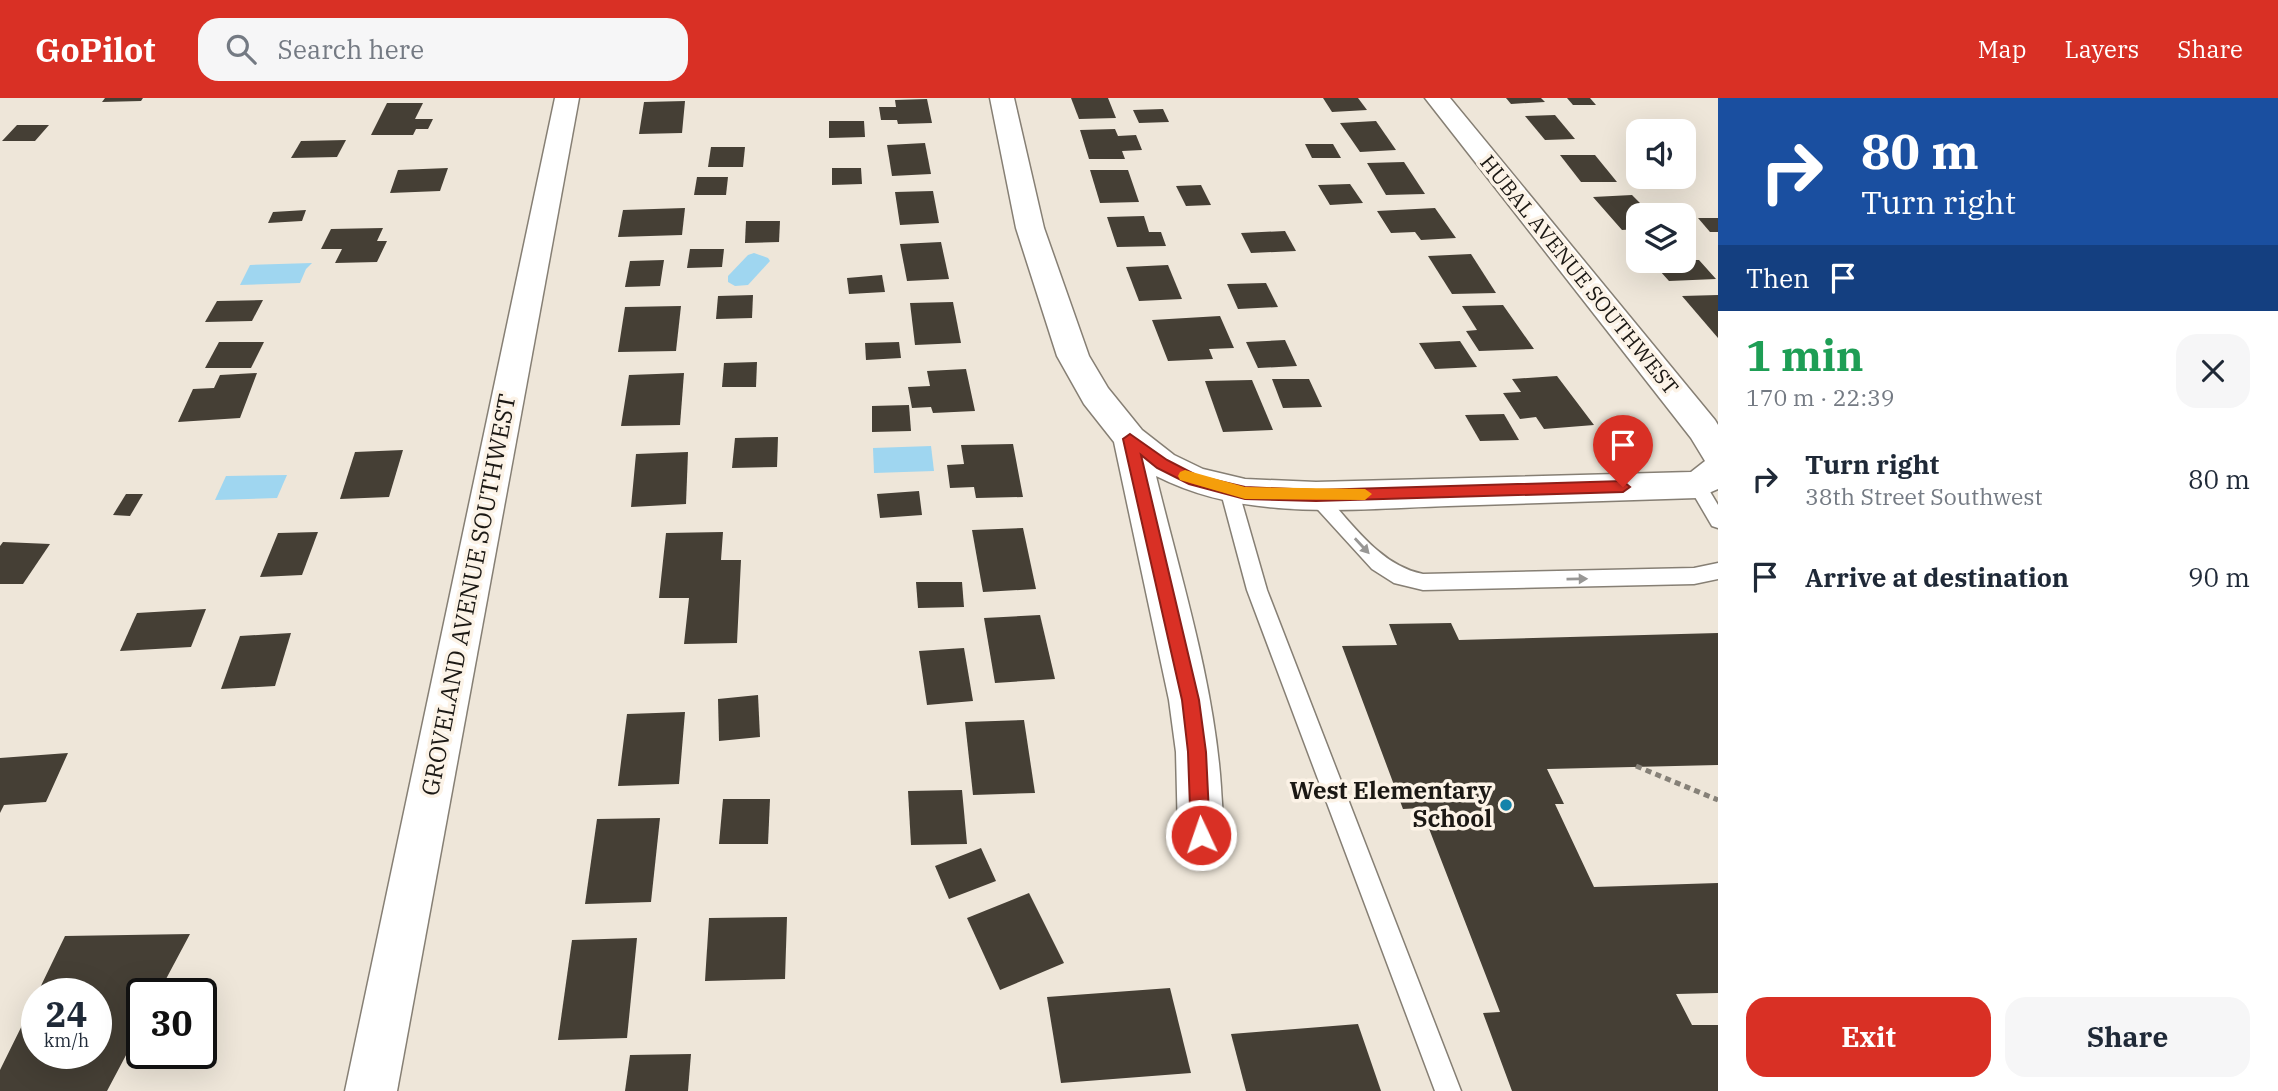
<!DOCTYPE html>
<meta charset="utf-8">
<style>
:root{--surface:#fff;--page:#f6f6f7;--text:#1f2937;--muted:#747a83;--accent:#d93025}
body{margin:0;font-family:"IBM Plex Serif",serif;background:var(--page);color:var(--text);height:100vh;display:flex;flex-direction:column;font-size:26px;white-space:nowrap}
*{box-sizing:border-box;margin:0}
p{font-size:23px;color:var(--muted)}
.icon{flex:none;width:38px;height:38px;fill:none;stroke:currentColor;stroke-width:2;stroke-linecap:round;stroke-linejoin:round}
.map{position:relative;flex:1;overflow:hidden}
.details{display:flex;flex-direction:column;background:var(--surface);width:560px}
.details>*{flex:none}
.guide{background:#1a4fa0;color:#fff;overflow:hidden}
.tools{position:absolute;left:1626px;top:21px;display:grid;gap:14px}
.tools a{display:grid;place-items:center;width:70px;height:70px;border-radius:14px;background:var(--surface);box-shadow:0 7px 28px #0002;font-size:35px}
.speed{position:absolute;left:21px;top:880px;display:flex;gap:14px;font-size:35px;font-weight:700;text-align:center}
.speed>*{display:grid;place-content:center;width:91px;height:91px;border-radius:50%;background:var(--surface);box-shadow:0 7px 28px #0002;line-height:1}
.speed small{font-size:18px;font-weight:400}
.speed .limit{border:4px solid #111;border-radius:10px;background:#fff;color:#111}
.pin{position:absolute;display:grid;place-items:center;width:60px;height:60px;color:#fff;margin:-72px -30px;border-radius:50% 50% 50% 0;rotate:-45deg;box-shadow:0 0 7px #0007}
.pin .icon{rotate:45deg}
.me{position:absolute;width:77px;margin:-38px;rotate:357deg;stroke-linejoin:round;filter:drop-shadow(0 0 5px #0008)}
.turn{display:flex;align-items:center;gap:24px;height:147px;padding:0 28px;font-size:32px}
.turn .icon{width:91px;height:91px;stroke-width:2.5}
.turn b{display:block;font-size:49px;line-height:60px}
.then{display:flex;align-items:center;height:66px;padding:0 28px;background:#0003;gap:14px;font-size:26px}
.round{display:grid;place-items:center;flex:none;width:74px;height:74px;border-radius:21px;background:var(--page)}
.summary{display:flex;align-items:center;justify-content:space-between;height:119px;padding:0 28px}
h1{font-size:42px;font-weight:700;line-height:52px;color:#1e9e55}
.primary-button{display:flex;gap:14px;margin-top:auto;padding:14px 28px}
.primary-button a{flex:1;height:80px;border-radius:21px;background:var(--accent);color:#fff;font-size:28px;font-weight:700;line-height:80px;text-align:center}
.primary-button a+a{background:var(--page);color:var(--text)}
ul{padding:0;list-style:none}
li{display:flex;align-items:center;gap:21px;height:98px;padding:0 28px}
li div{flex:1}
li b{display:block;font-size:26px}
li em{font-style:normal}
header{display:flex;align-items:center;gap:42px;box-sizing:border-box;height:98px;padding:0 35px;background:var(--accent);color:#fff}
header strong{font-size:33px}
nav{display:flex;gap:38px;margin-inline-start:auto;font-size:24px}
.search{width:490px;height:63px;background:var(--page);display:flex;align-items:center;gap:18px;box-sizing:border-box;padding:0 24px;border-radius:21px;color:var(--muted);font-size:26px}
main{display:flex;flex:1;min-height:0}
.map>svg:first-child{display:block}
.water{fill:#9fd6f0}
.building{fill:#453f35}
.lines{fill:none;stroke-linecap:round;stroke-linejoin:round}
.service-casing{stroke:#867f74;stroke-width:3}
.minor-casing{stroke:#867f74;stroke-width:3}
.path{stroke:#868178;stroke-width:5;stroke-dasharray:6 4.5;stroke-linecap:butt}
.service{fill:#fff;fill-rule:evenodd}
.minor{fill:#fff;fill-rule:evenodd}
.oneway{fill:#989795}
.route{fill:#d93025;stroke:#8d1f18;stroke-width:2}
.slow{fill:#f59e0b}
.poi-dot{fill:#1383aa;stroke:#fcf3e7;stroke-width:2.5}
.labels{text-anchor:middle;stroke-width:7;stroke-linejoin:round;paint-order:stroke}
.far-street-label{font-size:21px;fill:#1b1814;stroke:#fcf3e7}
.street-label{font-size:24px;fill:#1b1814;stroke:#fcf3e7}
.poi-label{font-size:24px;font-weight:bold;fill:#1b1814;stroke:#fcf3e7;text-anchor:end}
</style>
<header>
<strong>GoPilot</strong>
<div class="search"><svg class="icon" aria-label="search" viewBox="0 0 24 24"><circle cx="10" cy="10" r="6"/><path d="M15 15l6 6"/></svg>Search here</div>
<nav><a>Map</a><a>Layers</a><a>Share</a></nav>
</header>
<main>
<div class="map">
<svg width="1718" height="993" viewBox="0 0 1718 993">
<rect width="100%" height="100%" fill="#eee6d9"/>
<g class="water">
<path d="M754 155 768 160 770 163 748 187 735 188 728 184V178L748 157Z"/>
<path d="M312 165 306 171 300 185 240 187 250 167Z"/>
<path d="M931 348 934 373 874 375 873 350Z"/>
<path d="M287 377 277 400 215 402 226 378Z"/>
</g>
<g class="building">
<path d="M105 0H143L141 3 102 4Z"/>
<path d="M1071 0H1108L1116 20 1079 21Z"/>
<path d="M1323 0H1358L1367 12 1332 14Z"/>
<path d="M1506 0H1541L1545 4 1511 6Z"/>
<path d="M1567 0H1590L1596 7H1573Z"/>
<path d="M927 1 932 25 898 26 897 22H881L879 9H896L895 2Z"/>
<path d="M685 3 682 35 639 36 644 4Z"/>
<path d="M387 5H423L415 21H433L428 31H416L413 37H371Z"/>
<path d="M1163 11 1169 24 1139 25 1133 12Z"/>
<path d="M1555 17 1575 41 1545 42 1525 18Z"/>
<path d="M829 23H864L865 39 829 40Z"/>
<path d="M1376 23 1396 52 1360 54 1340 25Z"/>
<path d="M17 27H49L35 43H2Z"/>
<path d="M1115 31 1118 38 1136 37 1142 52 1122 53 1125 61H1089L1080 32Z"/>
<path d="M346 42 337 59 291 60 301 43Z"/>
<path d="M925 45 931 76 892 78 887 47Z"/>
<path d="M1305 46H1333L1341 60H1312Z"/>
<path d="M711 49H745L743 69H708Z"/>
<path d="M1560 57H1595L1617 84H1581Z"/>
<path d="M1404 64 1425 96 1386 97 1367 65Z"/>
<path d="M448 70 440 93 390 95 398 72Z"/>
<path d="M832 70H861L862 86 832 87Z"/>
<path d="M1090 72H1128L1139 104 1100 105Z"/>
<path d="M697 79H728L726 97H694Z"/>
<path d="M1350 86 1363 105 1330 107 1318 87Z"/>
<path d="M1201 87 1211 107 1186 108 1176 88Z"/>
<path d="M933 93 939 125 900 127 895 94Z"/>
<path d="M1632 97 1642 107 1654 106 1664 117H1638V131L1622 132 1593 99Z"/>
<path d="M685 110 682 137 618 139 623 112Z"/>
<path d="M1435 110 1456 140 1421 142 1415 134 1391 135 1377 113Z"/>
<path d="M306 112 302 123 268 125 273 114Z"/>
<path d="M1144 118 1149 134H1161L1166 148 1117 149 1107 119Z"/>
<path d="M1698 120H1718V134H1710Z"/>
<path d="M746 123H780L779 144 745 145Z"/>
<path d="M383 130 377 143H387L377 164 335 165 342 151H321L331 131Z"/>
<path d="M1285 133 1296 153 1251 155 1241 135Z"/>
<path d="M941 144 949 181 907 183 900 146Z"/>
<path d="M690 151H724L722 169 687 170Z"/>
<path d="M1684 152 1693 162H1699L1716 181 1669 183 1651 163H1684Z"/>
<path d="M1471 156 1496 195 1452 196 1428 158Z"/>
<path d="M664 162 660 188 625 189 630 163Z"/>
<path d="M1168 167 1182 201 1139 203 1126 169Z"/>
<path d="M882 177 885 194 849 196 847 180Z"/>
<path d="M1266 185 1278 209 1238 211 1227 186Z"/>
<path d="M753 197 752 220 716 221 718 198Z"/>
<path d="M1718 197V240L1682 198Z"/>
<path d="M263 202 252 223 205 224 217 203Z"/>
<path d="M953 204 961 245 915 247 910 205Z"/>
<path d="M1503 207 1534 251 1479 253 1466 233 1477 232 1462 208Z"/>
<path d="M681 208 676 253 618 254 625 209Z"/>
<path d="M1220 218 1234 250 1209 251 1213 261 1168 263 1152 222Z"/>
<path d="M1285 242 1297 268 1258 270 1246 244Z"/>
<path d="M1460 243 1477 269 1435 271 1419 245Z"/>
<path d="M219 244H264L251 270H205Z"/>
<path d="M899 244 901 260 866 262 865 245Z"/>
<path d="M757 264 756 289H722L724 265Z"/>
<path d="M966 271 975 313 933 315 931 309 912 310 908 289 930 288 927 273Z"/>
<path d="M257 275 240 320 178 324 193 291 214 290 220 277Z"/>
<path d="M684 275 680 327 621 328 629 277Z"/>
<path d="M1557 278 1594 327 1544 331 1536 319 1520 321 1503 295 1521 294 1512 281Z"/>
<path d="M1272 281H1309L1322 309 1283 310Z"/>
<path d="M1252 282 1273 332 1223 334 1205 283Z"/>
<path d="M909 307 911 333 872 334V308Z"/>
<path d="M1504 316 1519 342 1480 343 1465 317Z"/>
<path d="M778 339 777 369 732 370 735 340Z"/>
<path d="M1013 346 1023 399 976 400 974 389 950 390 947 367 964 366 961 347Z"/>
<path d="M403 352 389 399 340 401 355 354Z"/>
<path d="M688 354 686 406 631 409 636 356Z"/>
<path d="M919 393 922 417 880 420 877 396Z"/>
<path d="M126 396H143L130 418 113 417Z"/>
<path d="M1023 430 1036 491 983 494 972 432Z"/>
<path d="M318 434 302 477 260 479 278 435Z"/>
<path d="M723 434 721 462H741L737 545 684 546 689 500H659L666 435Z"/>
<path d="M3 444 50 446 23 486H0V448Z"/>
<path d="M916 484H962L964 509 918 510Z"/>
<path d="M206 511 191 549 120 553 137 515Z"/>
<path d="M1040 517 1055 581 995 585 984 520Z"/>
<path d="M1451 525 1459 542 1718 535V667L1547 671 1564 706H1555L1594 789 1718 785V895L1676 896 1692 927H1718V993H1512L1483 915 1500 914 1421 710 1403 711 1342 548 1397 547 1389 526Z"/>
<path d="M291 535 275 588 221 591 240 538Z"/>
<path d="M964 550 973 603 927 607 919 553Z"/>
<path d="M758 597 760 639 719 643 718 601Z"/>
<path d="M685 614 679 686 618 688 627 616Z"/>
<path d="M1024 622 1035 695 973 697 965 624Z"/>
<path d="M68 655 46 704 4 707 0 715V660Z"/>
<path d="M962 692 967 746 911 747 908 693Z"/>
<path d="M723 701H770L768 746H719Z"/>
<path d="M660 720 651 804 585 806 597 721Z"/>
<path d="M981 750 996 783 949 801 935 768Z"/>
<path d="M1029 795 1064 865 1000 892 967 820Z"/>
<path d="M787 819 785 881 705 883 709 820Z"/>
<path d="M190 836 158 896H142V927L107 993H0V972L37 897V956H96V896H37L65 838Z"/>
<path d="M637 840 627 940 558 942 572 842Z"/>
<path d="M1170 890 1191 975 1061 985 1047 899Z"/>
<path d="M1358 926 1381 993H1246L1231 936Z"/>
<path d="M691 956 688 993H625L630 957Z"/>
</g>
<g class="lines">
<defs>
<g id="service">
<path d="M1697 380 1703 382 1718 407V430L1712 428 1688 387 1691 382Z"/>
<path d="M1229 384 1235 386 1238 391 1267 492 1461 993H1435L1247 492 1220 391 1223 386Z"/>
<path d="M1316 391 1322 393C1351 424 1380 468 1423 476L1694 470 1718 465V481L1694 486 1423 492 1394 485 1372 471 1310 403 1307 398 1310 393Z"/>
</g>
<g id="minor">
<path d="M555 0H579L397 993H345Z"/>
<path d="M990 0H1014L1044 130 1089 258 1108 290 1142 332 1174 357 1203 371 1245 381 1316 384 1691 374 1705 363 1691 340 1425 0H1450L1715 322 1718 327V391L1697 400C1614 403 1531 405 1448 408 1350 411 1246 424 1156 378 1181 481 1214 584 1221 689 1222 712 1226 732 1217 752L1201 759 1185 752 1178 737 1176 654 1169 602 1114 344 1084 306 1057 258 1016 130Z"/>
</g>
</defs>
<use href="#service" class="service-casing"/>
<use href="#minor" class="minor-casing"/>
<path class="path" d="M1636 668 1718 702"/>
<use href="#service" class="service"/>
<use href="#minor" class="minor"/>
</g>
<defs><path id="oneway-solid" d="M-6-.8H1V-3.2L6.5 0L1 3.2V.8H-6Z" transform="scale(1.75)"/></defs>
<g class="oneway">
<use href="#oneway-solid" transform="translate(1362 448) rotate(47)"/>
<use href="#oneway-solid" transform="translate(1577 481) rotate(-1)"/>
</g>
<path class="route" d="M1130 336 1167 362 1198 378 1245 389 1316 392 1623 383 1630 389 1623 394 1316 403 1245 401 1189 386 1157 370 1141 357 1199 602 1206 654 1210 737 1207 743 1201 746 1194 743 1191 737 1188 654 1182 602 1123 341Z"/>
<path class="slow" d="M1185 372 1245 389 1365 391 1372 396 1365 402 1245 401 1180 382 1178 378 1180 374Z"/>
<circle class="poi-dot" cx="1506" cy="707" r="7"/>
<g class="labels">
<g class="far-street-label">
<text transform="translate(1579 177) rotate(51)" y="7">HUBAL AVENUE SOUTHWEST</text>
</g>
<g class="street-label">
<text transform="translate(469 497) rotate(-79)" y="8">GROVELAND AVENUE SOUTHWEST</text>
</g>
<g class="poi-label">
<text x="1492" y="701">West Elementary<tspan x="1492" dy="28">School</tspan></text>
</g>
</g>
</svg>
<div class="tools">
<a><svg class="icon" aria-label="sound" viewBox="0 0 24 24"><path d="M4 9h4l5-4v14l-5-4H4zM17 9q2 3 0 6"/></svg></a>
<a><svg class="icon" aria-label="layers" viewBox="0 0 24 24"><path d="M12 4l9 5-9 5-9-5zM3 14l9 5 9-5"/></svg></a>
</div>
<div class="speed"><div>24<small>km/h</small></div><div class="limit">30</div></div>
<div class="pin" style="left:1623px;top:389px;background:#d93025"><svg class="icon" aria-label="arrive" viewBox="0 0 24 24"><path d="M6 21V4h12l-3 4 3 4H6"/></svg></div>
<svg class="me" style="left:1201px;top:737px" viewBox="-20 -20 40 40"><circle r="17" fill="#d93025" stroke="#fff" stroke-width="3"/><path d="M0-11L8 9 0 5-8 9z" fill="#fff"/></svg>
</div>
<section class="details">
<div class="guide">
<div class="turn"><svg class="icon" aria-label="right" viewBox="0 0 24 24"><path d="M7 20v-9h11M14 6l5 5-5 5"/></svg><div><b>80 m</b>Turn right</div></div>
<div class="then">Then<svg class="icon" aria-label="arrive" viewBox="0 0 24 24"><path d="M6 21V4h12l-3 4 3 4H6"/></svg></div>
</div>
<div class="summary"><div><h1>1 min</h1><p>170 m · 22:39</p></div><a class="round"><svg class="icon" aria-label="close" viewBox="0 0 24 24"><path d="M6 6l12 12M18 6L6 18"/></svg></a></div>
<ul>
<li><svg class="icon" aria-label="right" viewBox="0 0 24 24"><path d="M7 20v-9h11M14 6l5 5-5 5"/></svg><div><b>Turn right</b><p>38th Street Southwest</p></div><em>80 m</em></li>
<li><svg class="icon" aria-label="arrive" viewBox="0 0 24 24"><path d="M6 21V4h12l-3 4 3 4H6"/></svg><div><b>Arrive at destination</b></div><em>90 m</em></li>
</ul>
<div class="primary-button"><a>Exit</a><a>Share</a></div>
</section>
</main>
